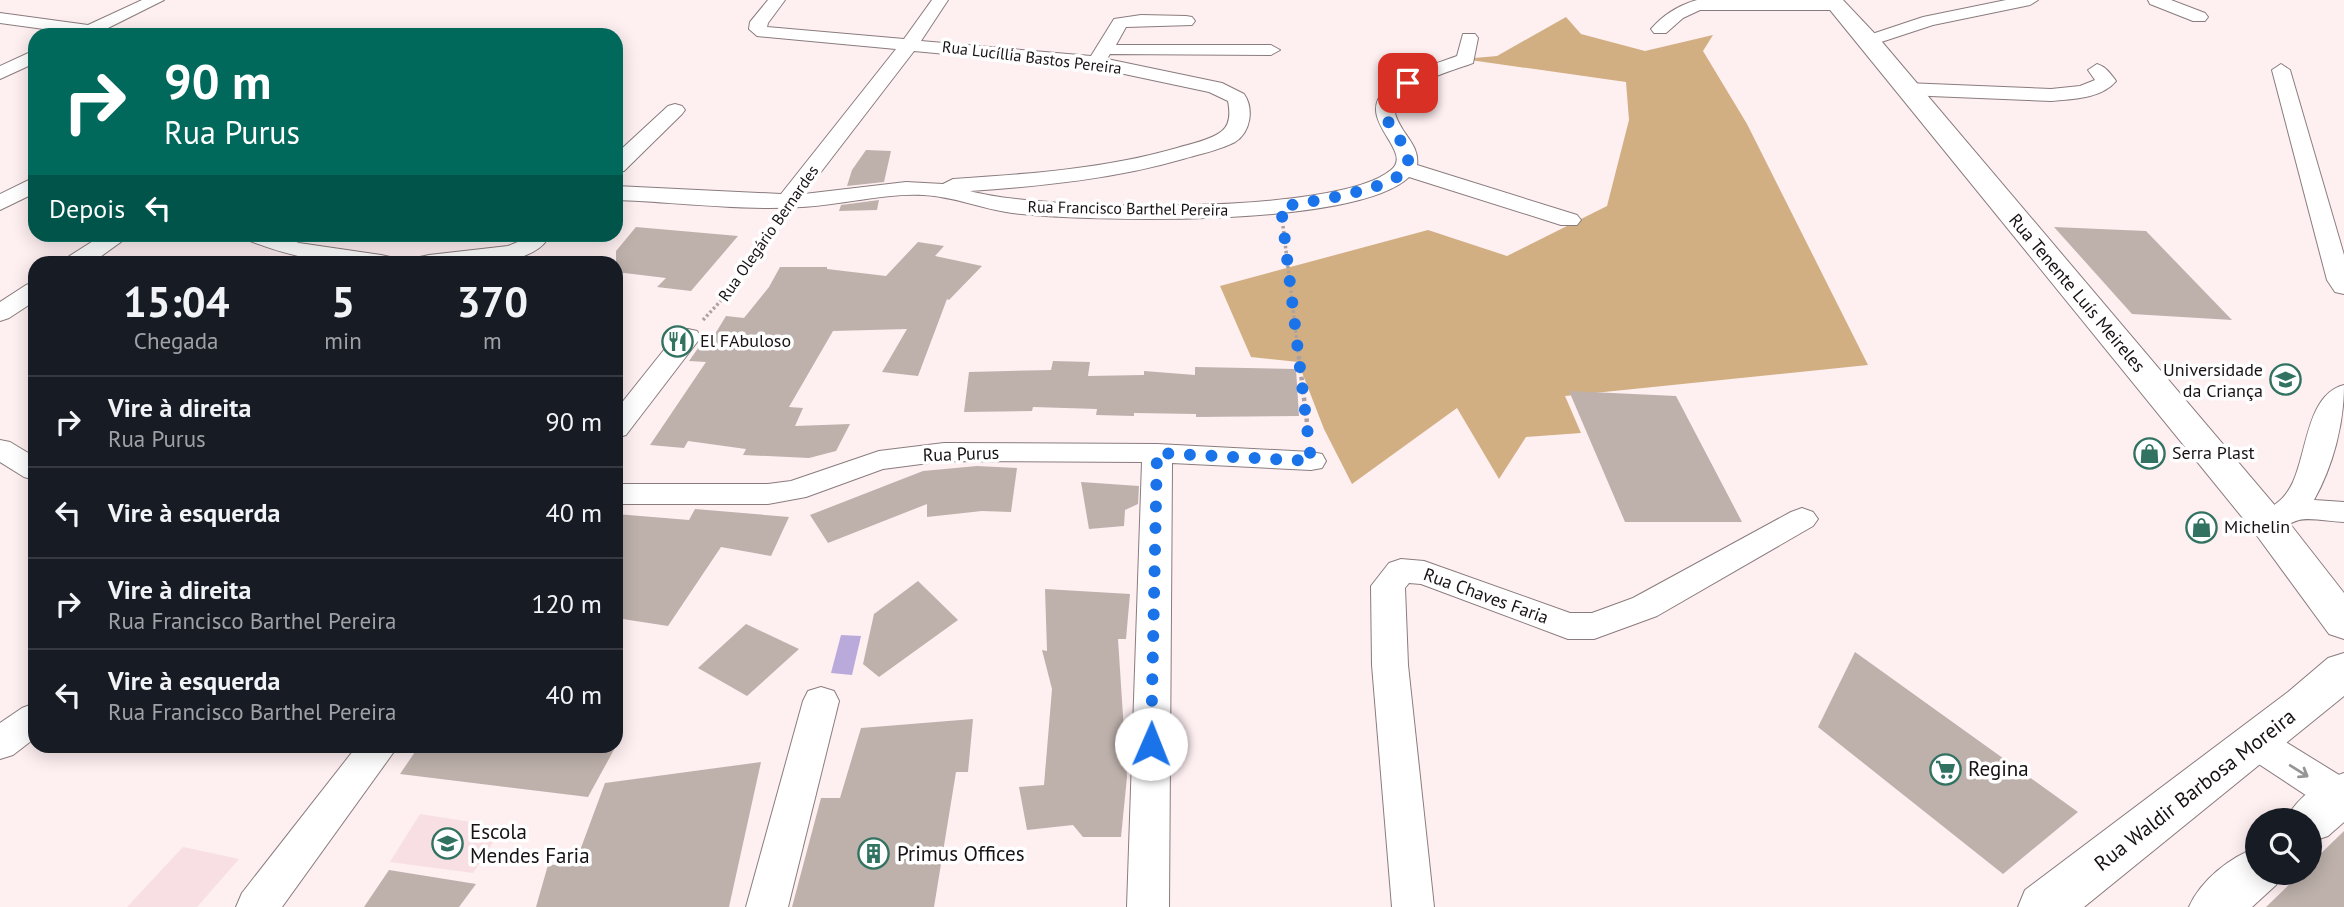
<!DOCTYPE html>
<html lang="pt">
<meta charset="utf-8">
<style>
:root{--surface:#171b24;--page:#20242c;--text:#f1f3f6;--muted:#9ea1a6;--line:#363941}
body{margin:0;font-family:"PT Sans",sans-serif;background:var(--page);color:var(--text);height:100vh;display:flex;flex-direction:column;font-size:26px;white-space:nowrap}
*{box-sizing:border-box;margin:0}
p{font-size:23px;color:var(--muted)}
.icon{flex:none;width:38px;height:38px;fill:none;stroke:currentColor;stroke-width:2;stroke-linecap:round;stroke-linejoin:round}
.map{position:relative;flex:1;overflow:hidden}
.sheet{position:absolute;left:28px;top:256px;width:595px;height:497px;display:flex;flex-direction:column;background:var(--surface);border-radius:21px;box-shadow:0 4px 18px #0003}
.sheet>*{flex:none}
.guide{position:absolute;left:28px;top:28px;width:595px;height:214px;border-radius:21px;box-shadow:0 4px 18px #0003;background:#00695c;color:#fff;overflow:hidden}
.controls{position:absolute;left:2245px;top:808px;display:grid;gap:14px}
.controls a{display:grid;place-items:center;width:77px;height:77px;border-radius:50%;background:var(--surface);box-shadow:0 4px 18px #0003;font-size:35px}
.pin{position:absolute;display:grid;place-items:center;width:60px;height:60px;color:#fff;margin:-30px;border-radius:14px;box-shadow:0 4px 10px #0006}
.me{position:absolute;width:77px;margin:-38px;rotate:1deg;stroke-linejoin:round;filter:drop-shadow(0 0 5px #0008)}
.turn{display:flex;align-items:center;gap:24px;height:147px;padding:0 21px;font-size:32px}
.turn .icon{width:91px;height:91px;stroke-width:2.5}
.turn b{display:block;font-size:49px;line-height:60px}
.then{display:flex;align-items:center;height:66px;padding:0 21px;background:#0003;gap:14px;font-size:26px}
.eta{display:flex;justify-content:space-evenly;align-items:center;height:119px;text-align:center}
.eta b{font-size:42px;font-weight:700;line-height:49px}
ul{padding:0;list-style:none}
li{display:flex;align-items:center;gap:21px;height:91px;padding:0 21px;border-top:2px solid var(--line)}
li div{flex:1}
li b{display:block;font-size:26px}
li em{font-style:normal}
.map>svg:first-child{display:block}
.built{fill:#f7dfe3}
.forest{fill:#d2af83}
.water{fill:#baaadb}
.building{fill:#beb1ac}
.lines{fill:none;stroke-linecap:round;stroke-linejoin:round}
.minor-casing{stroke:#8a7c7e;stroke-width:2}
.major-casing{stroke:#8a7c7e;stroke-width:2}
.path-far1{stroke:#ada2a3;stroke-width:3.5;stroke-dasharray:2.5 2.5;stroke-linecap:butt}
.path{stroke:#ada2a3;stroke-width:4.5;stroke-dasharray:3.5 3.5;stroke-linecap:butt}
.minor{fill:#fff;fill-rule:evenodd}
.major{fill:#fff;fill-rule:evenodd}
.oneway{stroke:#979495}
.route{stroke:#1a73e8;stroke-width:12;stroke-dasharray:0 21.6}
.labels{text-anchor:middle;stroke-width:7;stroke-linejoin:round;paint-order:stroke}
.far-street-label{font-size:16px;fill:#171213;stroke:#fff}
.street-label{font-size:18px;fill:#171213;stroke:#fff}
.poi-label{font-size:18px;fill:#171213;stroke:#fff;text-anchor:start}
.near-poi-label{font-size:21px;fill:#171213;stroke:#fff;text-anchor:start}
.near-street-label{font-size:21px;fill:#171213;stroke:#fff}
</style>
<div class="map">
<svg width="2344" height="907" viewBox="0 0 2344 907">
<rect width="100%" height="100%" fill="#feeff1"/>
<g class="built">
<path d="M420 814 503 827 473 873 390 862Z"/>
<path d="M183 847 239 859 197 907H127Z"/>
</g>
<path class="forest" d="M1566 17 1581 34 1645 51 1713 35 1703 51 1747 124 1868 365 1565 396 1581 433 1526 437 1499 479 1457 408 1352 484 1324 429 1298 362 1251 357 1220 286 1428 230 1507 256 1607 206 1629 120 1626 82 1463 59 1497 56Z"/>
<path class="water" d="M841 635 861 636 852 675 831 673Z"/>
<g class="building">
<path d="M866 150 891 151 884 182 847 186 852 170Z"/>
<path d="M879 200 877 210 839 211 841 205Z"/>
<path d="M636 227 738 236 691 291 657 287 666 278 616 272V251Z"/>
<path d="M2054 227 2146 231 2232 320 2132 314Z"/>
<path d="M918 242 944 246 935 256 982 266 949 300 947 299 918 376 882 372 907 329 833 331 789 407 803 408 795 426 850 424 836 451 809 458 743 455 746 449 688 441 684 448 650 445 706 362 689 361 708 334H715L726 316 744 318 769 287 780 267H827V269L886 276Z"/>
<path d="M1053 361 1090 362 1088 376 1144 375V371L1195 375V367L1296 369 1299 416 1196 417V414L1134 413V416L1096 415 1097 409 1033 407 1032 411 964 412 969 372 1051 370Z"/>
<path d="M1569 391 1676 396 1742 522H1625Z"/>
<path d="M977 466 1017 468 1011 512 982 511 927 517V504L828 543 810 515 923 471Z"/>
<path d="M1081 482 1139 486 1138 504 1125 510 1124 526 1089 529Z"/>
<path d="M695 509 789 517 771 556 721 547 668 626 616 618V514L689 520Z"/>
<path d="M918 581 958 620 879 677 863 664 874 614Z"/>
<path d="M1045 589 1130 594 1126 639H1118L1127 777 1121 837H1083L1073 825 1027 830 1019 787 1044 785 1052 689 1042 650 1047 651Z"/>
<path d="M746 624 799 649 747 696 698 668Z"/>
<path d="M1855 652 2078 812 2003 874 1818 727Z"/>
<path d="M973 719 968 772H956L934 907H792L821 798H840L861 728Z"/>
<path d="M419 746H616L588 797 400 774Z"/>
<path d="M761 762 729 907H536L548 865 575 864 605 783Z"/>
<path d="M2344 831V907H2266L2301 873H2310V864Z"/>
<path d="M389 870 476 884 459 907H364Z"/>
</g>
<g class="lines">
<defs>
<g id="minor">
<path d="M142 0H164L94 35H71L73 33 0 23V13L88 25Z"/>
<path d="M768 0H785L768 23 767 27 904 39 932 0H948L921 41 1091 56 1114 19 1141 15 1186 16 1192 17 1195 21 1192 25 1126 27 1116 45H1271L1280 50 1271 55 1110 54 1107 59 1222 83 1244 94C1254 108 1251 132 1235 142 1220 150 1200 154 1183 159 1114 179 1042 186 970 191 1040 211 1337 216 1391 170 1415 151 1354 120 1385 90 1404 72 1433 65 1457 56L1463 34H1475L1478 38 1473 63C1454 70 1401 85 1395 105 1393 114 1399 123 1403 130 1411 142 1419 151 1417 165L1577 215 1581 220 1577 225H1561L1409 177C1356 228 1088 222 1012 213 982 209 953 196 923 195 883 193 842 205 802 207 740 211 678 202 616 200V186L781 194 896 49 757 36 749 29 750 22ZM914 51 1096 68 1209 92 1228 101C1230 111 1231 124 1222 131 1211 140 1190 144 1177 148 1104 169 1028 174 953 179L943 184 906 182 804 194Z"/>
<path d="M1697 0H1836L1844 5 1836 10H1700L1683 18 1666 33H1654L1651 29C1663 15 1679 5 1697 0Z"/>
<path d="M2006 0H2038L2030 5 1933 25 1869 46 1860 41 1863 37 1923 17Z"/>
<path d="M2148 0H2171L2205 13 2208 17 2205 21H2193L2150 4Z"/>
<path d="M35 50V63L0 79V66Z"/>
<path d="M2097 64C2106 67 2110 73 2116 81 2101 99 2072 99 2051 101L1906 95 1896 89 1906 83 2051 89 2080 86 2095 80 2088 70Z"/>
<path d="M2281 64 2290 70 2344 255V294L2335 292 2327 280 2272 70Z"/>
<path d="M675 104 682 106 685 110 682 114 624 171 616 172V154L668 106Z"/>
<path d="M35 177V193L0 210V194Z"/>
<path d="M104 234H132L93 262H65L68 257Z"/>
<path d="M242 234H275L299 243 381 255 390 257 393 262C338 267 296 259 245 239Z"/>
<path d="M522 234H546L547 240C526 270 449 265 417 262L420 257 429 255 508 246 520 241Z"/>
<path d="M35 282V301L9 318 0 321V302L26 285Z"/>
<path d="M688 329 697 331 701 337 626 435 616 438V410L679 331Z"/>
<path d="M2344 385C2344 424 2333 466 2314 500L2344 502V522C2331 522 2311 517 2299 520 2280 525 2281 538 2258 532L2253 524C2265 506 2281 508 2293 482 2307 453 2307 394 2344 385Z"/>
<path d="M0 440 10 442 35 457V480L24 477 0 462Z"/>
<path d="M944 443 1157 444 1311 452 1322 454 1326 461 1322 468 1311 470 1172 463 1169 907H1127L1142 462 944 461 883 469 806 497 768 504H616V484H768L791 481 879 451Z"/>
<path d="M1802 508 1813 512 1818 519 1813 526 1657 616 1594 639H1568L1421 584 1409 583 1405 588 1408 665 1434 907H1392L1372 665 1371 586 1389 563 1401 559 1424 561 1570 613H1592L1633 598 1791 512Z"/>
<path d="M821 687 834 691 839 701 788 907H746L803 701 808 691Z"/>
<path d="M35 703V738L13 755 0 759V723L22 708Z"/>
<path d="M2255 727 2268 731 2344 778V816L2330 811 2242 753 2236 742 2242 731Z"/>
<path d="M357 746H398L282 907H236L242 893Z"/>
</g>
<g id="major">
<path d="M1822 0H1843L1877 36 2283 515 2344 593V639L2329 634 2255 533Z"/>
<path d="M2344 653V696L2084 907H2018L2025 890 2288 692 2328 658Z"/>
<path d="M2344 773V822L2328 836 2310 842V821H2285C2297 797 2320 781 2344 773Z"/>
<path d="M2258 847V873H2282L2276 885 2252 907H2189C2201 880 2230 857 2258 847Z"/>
</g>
</defs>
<use href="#minor" class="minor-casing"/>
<use href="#major" class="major-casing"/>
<g class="path-far1">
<path d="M1283 226 1298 350"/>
<path d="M703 320 728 293 773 223"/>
</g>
<path class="path" d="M1298 349 1309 439"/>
<use href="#minor" class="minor"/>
<use href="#major" class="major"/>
</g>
<defs><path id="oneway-shaft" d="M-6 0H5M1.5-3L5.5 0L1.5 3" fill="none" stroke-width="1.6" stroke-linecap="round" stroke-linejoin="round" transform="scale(1.75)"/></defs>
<use class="oneway" href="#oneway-shaft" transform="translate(2299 771) rotate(32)"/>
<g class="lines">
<path class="route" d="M1151 744 1157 453 1311 461 1281 207C1306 202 1392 190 1405 170 1420 146 1375 126 1387 100 1391 93 1402 87 1408 83"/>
</g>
<defs>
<symbol id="restaurant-ring" viewBox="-11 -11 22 22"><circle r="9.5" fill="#fff" stroke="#317261" stroke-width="1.5"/><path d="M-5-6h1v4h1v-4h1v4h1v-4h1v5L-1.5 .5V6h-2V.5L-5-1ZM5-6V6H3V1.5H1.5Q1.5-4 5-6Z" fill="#317261"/></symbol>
<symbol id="school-ring" viewBox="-11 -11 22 22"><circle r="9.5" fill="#fff" stroke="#317261" stroke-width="1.5"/><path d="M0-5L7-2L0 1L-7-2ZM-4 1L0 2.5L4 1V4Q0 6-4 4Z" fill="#317261"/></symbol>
<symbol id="shop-ring" viewBox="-11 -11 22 22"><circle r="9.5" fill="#fff" stroke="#317261" stroke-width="1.5"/><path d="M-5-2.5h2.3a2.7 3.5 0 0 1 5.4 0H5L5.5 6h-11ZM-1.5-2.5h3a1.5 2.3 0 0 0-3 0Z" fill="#317261"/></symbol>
<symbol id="supermarket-ring" viewBox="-11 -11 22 22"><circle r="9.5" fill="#fff" stroke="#317261" stroke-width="1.5"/><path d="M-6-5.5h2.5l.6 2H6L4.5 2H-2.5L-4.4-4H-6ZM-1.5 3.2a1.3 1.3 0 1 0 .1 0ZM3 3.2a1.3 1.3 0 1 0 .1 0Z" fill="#317261"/></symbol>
<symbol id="building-ring" viewBox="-11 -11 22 22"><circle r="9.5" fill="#fff" stroke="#317261" stroke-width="1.5"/><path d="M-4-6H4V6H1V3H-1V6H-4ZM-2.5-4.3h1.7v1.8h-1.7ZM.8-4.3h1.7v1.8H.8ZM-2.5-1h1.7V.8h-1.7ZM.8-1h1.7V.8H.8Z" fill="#317261"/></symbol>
</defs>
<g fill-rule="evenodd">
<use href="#restaurant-ring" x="660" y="324" width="35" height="35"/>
<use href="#school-ring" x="2268" y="362" width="35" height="35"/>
<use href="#shop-ring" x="2132" y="436" width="35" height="35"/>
<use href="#shop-ring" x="2184" y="510" width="35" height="35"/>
<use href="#supermarket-ring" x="1928" y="752" width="35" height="35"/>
<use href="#school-ring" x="430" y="826" width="35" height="35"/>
<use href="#building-ring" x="856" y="836" width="35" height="35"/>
</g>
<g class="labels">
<g class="far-street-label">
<text transform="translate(1032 57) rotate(7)" y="6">Rua Lucíllia Bastos Pereira</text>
<text transform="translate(1128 208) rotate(1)" y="6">Rua Francisco Barthel Pereira</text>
<text transform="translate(768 233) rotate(-55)" y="6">Rua Olegário Bernardes</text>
</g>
<g class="street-label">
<text transform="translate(2077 293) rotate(50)" y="6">Rua Tenente Luís Meireles</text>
<text transform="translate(961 454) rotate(-2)" y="6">Rua Purus</text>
<text transform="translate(1486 596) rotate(20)" y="6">Rua Chaves Faria</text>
</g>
<g class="poi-label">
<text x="700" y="347">El FAbuloso</text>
<text x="2263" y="376" text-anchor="end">Universidade<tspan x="2263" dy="21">da Criança</tspan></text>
<text x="2172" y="459">Serra Plast</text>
<text x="2224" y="533">Michelin</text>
</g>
<g class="near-poi-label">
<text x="1968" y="776">Regina</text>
<text x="470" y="839">Escola<tspan x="470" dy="24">Mendes Faria</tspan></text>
<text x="897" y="861">Primus Offices</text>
</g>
<g class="near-street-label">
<text transform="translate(2195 790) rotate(-38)" y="7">Rua Waldir Barbosa Moreira</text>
</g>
</g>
</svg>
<div class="controls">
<a><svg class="icon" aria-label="search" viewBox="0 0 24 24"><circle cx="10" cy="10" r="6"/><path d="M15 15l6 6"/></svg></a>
</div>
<div class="pin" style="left:1408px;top:83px;background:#d93025"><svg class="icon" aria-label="arrive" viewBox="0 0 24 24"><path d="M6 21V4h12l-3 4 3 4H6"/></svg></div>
<svg class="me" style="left:1151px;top:744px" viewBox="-20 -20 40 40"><circle r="19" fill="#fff"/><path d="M0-13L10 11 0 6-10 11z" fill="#1a73e8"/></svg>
<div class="guide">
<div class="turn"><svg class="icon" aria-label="right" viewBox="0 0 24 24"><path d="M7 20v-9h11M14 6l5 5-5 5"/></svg><div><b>90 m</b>Rua Purus</div></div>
<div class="then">Depois<svg class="icon" aria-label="left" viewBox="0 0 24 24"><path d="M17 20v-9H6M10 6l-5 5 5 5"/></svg></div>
</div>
<section class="sheet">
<div class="eta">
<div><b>15:04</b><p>Chegada</p></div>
<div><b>5</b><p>min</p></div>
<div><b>370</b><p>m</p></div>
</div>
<ul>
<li><svg class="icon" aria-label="right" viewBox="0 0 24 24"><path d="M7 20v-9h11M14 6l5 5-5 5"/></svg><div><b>Vire à direita</b><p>Rua Purus</p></div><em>90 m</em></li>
<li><svg class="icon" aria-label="left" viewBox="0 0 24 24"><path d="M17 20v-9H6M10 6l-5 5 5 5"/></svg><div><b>Vire à esquerda</b></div><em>40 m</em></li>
<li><svg class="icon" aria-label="right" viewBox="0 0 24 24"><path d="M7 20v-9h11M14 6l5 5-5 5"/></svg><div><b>Vire à direita</b><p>Rua Francisco Barthel Pereira</p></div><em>120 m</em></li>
<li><svg class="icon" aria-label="left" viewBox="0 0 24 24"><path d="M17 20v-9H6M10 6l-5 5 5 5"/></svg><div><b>Vire à esquerda</b><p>Rua Francisco Barthel Pereira</p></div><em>40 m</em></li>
</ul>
</section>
</div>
